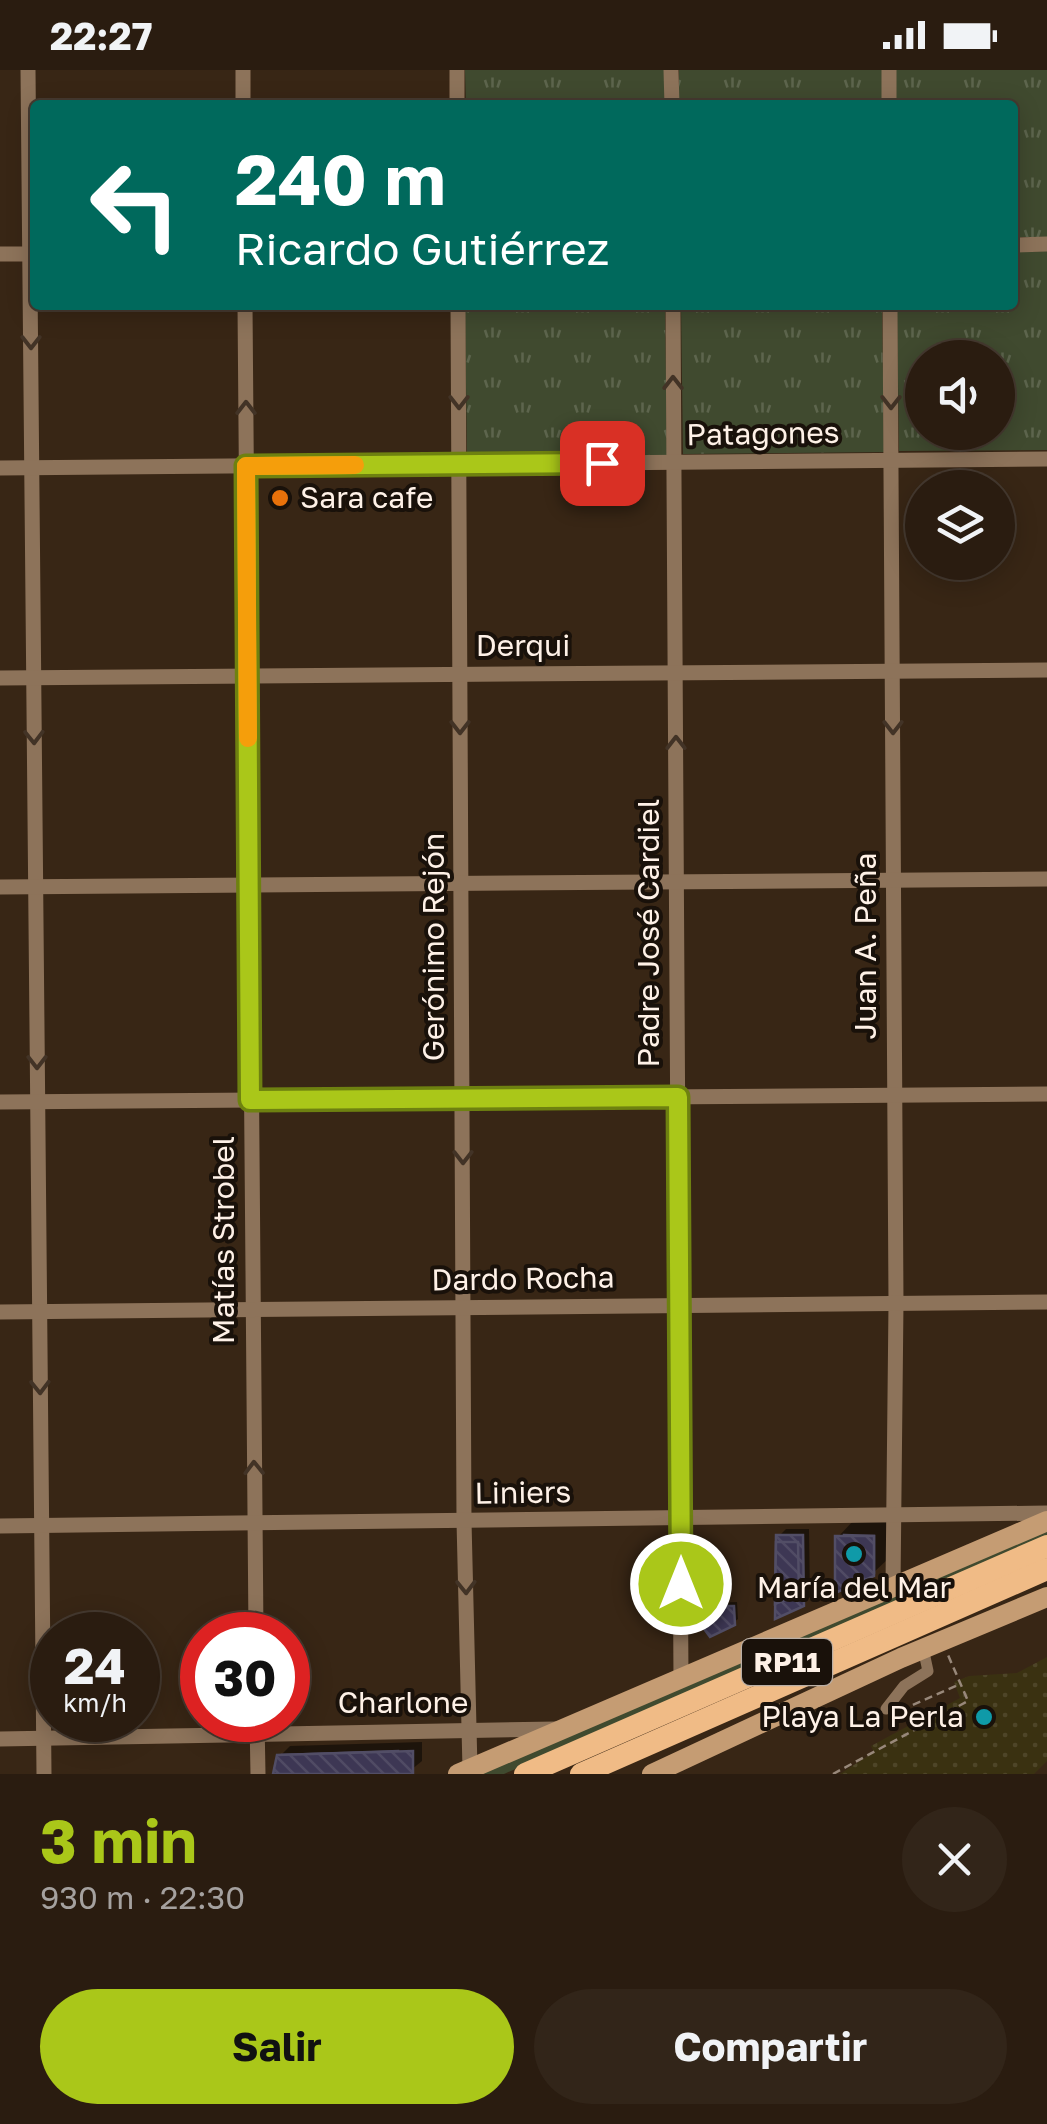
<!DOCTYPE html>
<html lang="es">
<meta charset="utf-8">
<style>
:root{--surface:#2a1c10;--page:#322519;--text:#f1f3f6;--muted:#a5a19f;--line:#463a30;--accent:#aac719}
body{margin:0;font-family:"Golos Text",sans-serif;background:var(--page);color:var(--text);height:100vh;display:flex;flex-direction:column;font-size:38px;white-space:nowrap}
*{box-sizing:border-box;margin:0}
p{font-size:32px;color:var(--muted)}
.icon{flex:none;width:55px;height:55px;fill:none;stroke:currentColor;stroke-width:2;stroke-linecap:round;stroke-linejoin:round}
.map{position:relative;height:1704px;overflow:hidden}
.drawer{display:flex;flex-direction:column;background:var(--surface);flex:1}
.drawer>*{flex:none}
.guide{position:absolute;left:30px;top:30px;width:988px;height:210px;border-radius:10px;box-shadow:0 5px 25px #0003,0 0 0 2px var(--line);background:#00695c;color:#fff;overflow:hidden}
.fabs{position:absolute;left:905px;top:270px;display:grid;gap:20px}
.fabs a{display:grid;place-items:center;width:110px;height:110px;border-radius:50%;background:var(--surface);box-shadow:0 5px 25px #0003,0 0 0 2px var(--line);font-size:50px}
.speed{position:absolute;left:30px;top:1542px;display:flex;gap:20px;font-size:50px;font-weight:700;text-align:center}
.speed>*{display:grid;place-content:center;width:130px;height:130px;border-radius:50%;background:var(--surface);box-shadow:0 5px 25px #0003,0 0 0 2px var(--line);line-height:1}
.speed small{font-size:25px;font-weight:400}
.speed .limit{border:15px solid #d22;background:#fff;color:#111}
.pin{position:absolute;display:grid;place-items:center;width:85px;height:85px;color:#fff;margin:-42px;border-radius:20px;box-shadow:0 5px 15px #0006}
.me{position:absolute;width:110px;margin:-55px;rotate:0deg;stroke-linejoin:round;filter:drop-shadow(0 0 8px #0008)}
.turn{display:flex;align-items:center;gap:35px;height:210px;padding:0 40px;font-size:45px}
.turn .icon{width:130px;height:130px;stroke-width:2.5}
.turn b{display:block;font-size:70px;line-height:85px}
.round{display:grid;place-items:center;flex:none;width:105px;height:105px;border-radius:52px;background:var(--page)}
.headline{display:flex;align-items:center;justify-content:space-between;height:170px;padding:0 40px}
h1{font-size:60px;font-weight:700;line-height:75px;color:var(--accent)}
.action{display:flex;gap:20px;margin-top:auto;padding:20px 40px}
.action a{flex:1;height:115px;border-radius:60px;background:var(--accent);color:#111;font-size:40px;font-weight:700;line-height:115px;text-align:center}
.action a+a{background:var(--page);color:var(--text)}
.status{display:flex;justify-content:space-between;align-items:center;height:70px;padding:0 50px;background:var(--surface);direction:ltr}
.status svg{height:28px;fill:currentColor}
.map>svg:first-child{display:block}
.green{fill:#404a2f}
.sand{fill:url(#sand-dots)}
.park{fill:url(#park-tufts);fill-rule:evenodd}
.shadow{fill:#0007}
.building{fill:url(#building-back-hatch);stroke:#524e66;stroke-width:2.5}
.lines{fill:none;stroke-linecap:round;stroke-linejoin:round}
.path{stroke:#98887a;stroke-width:2.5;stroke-dasharray:8 5;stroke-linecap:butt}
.pedestrian{stroke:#8d735a;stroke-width:11}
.minor{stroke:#8d735a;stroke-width:15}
.secondary{stroke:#c59c73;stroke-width:20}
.primary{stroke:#f0bb86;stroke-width:22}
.oneway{stroke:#423326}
.route-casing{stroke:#6e8110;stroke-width:25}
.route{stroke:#aac719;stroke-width:18}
.slow{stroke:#f59e0b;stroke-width:18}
.food-dot{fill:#e8710a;stroke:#19110a;stroke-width:4}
.culture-dot{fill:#0f9aa8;stroke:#19110a;stroke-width:4}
.labels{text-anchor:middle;stroke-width:8;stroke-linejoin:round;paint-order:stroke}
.shield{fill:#19110a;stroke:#b9aea5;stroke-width:2.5}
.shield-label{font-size:28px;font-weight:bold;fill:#fef1e7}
.street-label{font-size:30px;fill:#fef1e7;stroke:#19110a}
.poi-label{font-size:30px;fill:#fef1e7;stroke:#19110a;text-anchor:start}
</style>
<div class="status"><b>22:27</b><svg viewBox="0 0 49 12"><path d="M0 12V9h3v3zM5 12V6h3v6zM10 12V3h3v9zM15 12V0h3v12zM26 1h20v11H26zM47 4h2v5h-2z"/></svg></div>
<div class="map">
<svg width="1047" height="1704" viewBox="0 0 1047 1704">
<defs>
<pattern id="sand-dots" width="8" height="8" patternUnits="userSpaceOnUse" patternTransform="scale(2.5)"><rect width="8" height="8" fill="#3a3111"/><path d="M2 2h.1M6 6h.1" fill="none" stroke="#4e4528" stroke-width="1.8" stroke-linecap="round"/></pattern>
<pattern id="park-tufts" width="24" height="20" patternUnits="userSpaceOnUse" patternTransform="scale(2.5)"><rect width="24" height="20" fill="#404a2f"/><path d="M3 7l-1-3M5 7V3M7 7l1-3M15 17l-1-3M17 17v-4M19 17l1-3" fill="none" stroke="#5d654d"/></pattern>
<pattern id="building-back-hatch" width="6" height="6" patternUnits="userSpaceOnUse" patternTransform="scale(2.5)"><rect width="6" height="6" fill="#3d3754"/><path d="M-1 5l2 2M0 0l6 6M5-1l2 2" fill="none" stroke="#504b64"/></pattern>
</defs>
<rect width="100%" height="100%" fill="#382615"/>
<path class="green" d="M1047 1457V1466L504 1704H478Z"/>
<path class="sand" d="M1047 1587V1691L1034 1704H840L874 1682 871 1676 960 1628 954 1612 969 1606 1017 1603Z"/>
<g class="park">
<path d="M465 0H665V35H466Z"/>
<path d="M679 0H882L883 35H679Z"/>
<path d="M896 0H1047V167H1013L1012 35H896Z"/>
<path d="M1047 181V380L899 381 897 235H1012L1013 182ZM922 288H998V362H922Z"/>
<path d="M465 235H665L667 385 467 387Z"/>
<path d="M681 235H882L884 382 683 384Z"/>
</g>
<g class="shadow">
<path d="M853 1451 888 1452V1489L872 1504 838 1467Z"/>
<path d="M786 1459H809L810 1527 803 1534 779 1466Z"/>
<path d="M737 1532 738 1549 733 1553 705 1537 709 1533Z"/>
<path d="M422 1672V1691L406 1704H275V1691L290 1676Z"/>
</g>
<g class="building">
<path d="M776 1465H803L804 1536 775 1549Z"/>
<path d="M844 1465 874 1466V1503L845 1504Z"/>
<path d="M835 1466H874V1506L835 1523Z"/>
<path d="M776 1472H798L799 1525 775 1534Z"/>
<path d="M702 1536H734L735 1555 710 1567 702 1556Z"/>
<path d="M398 1681V1698L380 1704 282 1700V1685Z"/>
<path d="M413 1681V1704H273L277 1685Z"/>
</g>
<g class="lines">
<g class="path">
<path d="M901 1640 958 1615"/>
<path d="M833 1704 968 1631 948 1585"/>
</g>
<path class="pedestrian" d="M886 1639 904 1616 928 1601 923 1578"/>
<g class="minor">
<path d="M28 0 44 1704"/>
<path d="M243 0V35"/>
<path d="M457 0V35"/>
<path d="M671 0 672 35"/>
<path d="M889 0V35"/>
<path d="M1012 175 1047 174"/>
<path d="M0 184H35"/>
<path d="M245 235 256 1565"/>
<path d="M458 235 464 1451 470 1699"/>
<path d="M673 235 681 1610"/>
<path d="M890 235 896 1233 893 1516"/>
<path d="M0 398 1047 389"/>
<path d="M0 608 1047 600"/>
<path d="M0 817 1047 809"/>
<path d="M0 1032 1047 1024"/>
<path d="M0 1242 1047 1232"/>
<path d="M0 1456 1047 1443"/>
<path d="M257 1650 258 1704"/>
<path d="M0 1669 556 1659"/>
</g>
<g class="secondary">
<path d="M458 1704 1047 1451"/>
<path d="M652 1704 901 1588 1047 1527"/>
</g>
<g class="primary">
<path d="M525 1704 1047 1476"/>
<path d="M581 1704 1047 1499"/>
</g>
</g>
<defs><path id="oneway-chevron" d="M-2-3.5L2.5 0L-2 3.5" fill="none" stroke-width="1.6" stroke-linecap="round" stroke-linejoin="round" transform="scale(2.5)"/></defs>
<g class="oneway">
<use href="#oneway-chevron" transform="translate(31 272) rotate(90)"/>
<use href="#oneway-chevron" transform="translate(673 313) rotate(-90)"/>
<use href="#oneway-chevron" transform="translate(459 332) rotate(90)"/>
<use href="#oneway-chevron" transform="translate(891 332) rotate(90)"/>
<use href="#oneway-chevron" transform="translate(246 338) rotate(-90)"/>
<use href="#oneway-chevron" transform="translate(460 657) rotate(90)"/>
<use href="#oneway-chevron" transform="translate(893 657) rotate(90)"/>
<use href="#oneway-chevron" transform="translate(34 667) rotate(89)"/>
<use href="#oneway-chevron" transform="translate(676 673) rotate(-90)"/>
<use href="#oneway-chevron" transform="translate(37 992) rotate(90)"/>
<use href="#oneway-chevron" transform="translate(463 1087) rotate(90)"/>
<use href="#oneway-chevron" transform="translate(40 1317) rotate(89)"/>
<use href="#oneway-chevron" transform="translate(254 1398) rotate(-91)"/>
<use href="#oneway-chevron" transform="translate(466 1517) rotate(89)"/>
</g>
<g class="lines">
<defs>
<path id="route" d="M602 393 246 396 250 1030 678 1027 681 1514"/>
</defs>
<use href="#route" class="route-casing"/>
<use href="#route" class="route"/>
<path class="slow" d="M248 668 246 396 355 395"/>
</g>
<circle class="food-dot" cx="280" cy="428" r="10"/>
<g class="culture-dot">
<circle cx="854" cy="1484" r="10"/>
<circle cx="984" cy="1647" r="10"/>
</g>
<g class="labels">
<rect class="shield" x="742" y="1569" width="90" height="46" rx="8"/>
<g class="shield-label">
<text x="787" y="1602">RP11</text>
</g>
<g class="street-label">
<text transform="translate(763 364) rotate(-1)" y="10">Patagones</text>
<text x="523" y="586">Derqui</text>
<text transform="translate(649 863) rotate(-90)" y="10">Padre José Cardiel</text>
<text transform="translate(866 876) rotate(-90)" y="10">Juan A. Peña</text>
<text transform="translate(434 877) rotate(-90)" y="10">Gerónimo Rejón</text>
<text transform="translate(224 1170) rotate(-90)" y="10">Matías Strobel</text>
<text transform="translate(523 1209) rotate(-1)" y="10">Dardo Rocha</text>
<text transform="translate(523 1423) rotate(-1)" y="10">Liniers</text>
<text x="403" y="1643">Charlone</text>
</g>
<g class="poi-label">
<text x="300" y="438">Sara cafe</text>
<text x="854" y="1528" text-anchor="middle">María del Mar</text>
<text x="964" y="1657" text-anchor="end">Playa La Perla</text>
</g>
</g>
</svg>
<div class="fabs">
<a><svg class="icon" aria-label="sound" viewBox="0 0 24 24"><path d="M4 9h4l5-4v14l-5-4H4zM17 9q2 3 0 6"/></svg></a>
<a><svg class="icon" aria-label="layers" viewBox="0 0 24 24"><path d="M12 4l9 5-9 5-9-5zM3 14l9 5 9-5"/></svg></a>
</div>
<div class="speed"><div>24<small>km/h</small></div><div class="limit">30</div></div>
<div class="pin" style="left:602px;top:393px;background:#d93025"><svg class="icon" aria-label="arrive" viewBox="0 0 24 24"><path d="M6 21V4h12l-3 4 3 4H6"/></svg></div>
<svg class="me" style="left:681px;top:1514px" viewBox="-20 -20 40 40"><circle r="17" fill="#aac719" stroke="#fff" stroke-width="3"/><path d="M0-11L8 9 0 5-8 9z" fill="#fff"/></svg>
<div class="guide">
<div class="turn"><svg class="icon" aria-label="left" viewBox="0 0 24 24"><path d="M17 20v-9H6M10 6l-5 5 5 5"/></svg><div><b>240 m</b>Ricardo Gutiérrez</div></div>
</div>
</div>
<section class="drawer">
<div class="headline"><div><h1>3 min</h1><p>930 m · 22:30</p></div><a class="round"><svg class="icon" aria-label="close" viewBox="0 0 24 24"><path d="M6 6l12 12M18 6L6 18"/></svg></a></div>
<div class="action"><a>Salir</a><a>Compartir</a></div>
</section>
